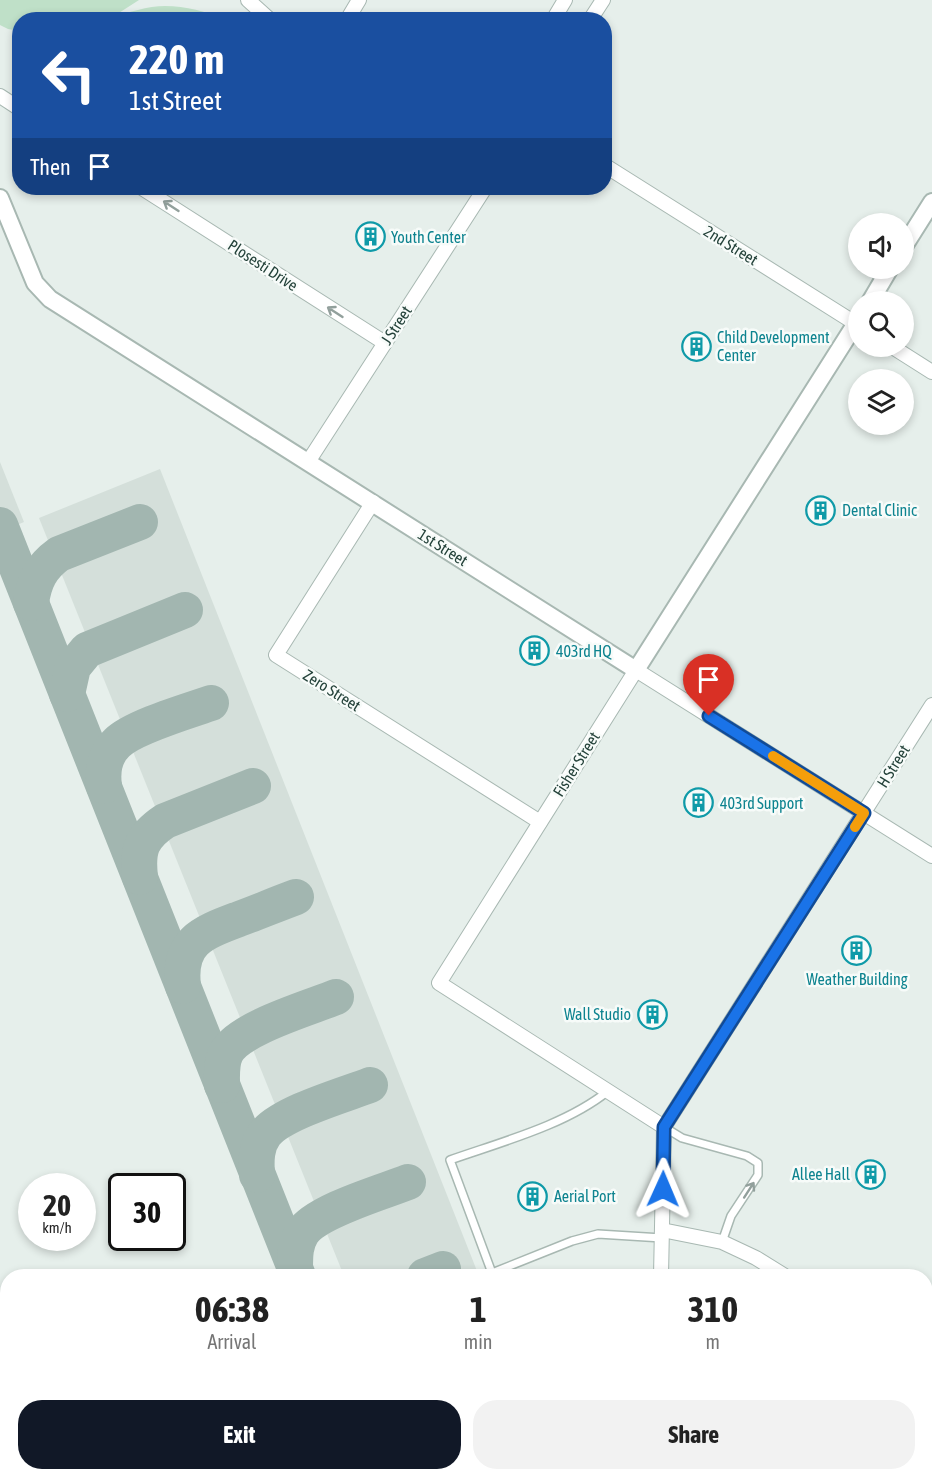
<!DOCTYPE html>
<style>
:root{--surface:#fff;--page:#f2f2f2;--text:#222;--muted:#767676;--accent:#111827}
body{margin:0;font-family:"Asap Condensed",sans-serif;background:var(--page);color:var(--text);height:100vh;display:flex;flex-direction:column;font-size:22px;white-space:nowrap}
*{box-sizing:border-box;margin:0}
p{font-size:20px;color:var(--muted)}
.icon{flex:none;width:33px;height:33px;fill:none;stroke:currentColor;stroke-width:2;stroke-linecap:round;stroke-linejoin:round}
.map{position:relative;flex:1;overflow:hidden}
.details{position:absolute;left:0px;top:1269px;width:933px;height:212px;display:flex;flex-direction:column;background:var(--surface);border-radius:24px 24px 0 0;box-shadow:0 3px 9px #0003}
.details>*{flex:none}
.guide{position:absolute;left:12px;top:12px;width:600px;height:183px;border-radius:24px;box-shadow:0 3px 9px #0003;background:#1a4fa0;color:#fff;overflow:hidden}
.tools{position:absolute;left:848px;top:213px;display:grid;gap:12px}
.tools a{display:grid;place-items:center;width:66px;height:66px;border-radius:50%;background:var(--surface);box-shadow:0 3px 9px #0003;font-size:30px}
.speed{position:absolute;left:18px;top:1173px;display:flex;gap:12px;font-size:30px;font-weight:700;text-align:center}
.speed>*{display:grid;place-content:center;width:78px;height:78px;border-radius:50%;background:var(--surface);box-shadow:0 3px 9px #0003;line-height:1}
.speed small{font-size:15px;font-weight:400}
.speed .limit{border:3px solid #111;border-radius:9px;background:#fff;color:#111}
.pin{position:absolute;display:grid;place-items:center;width:51px;height:51px;color:#fff;margin:-62px -26px;border-radius:50% 50% 50% 0;rotate:-45deg;box-shadow:0 0 6px #0007}
.pin .icon{rotate:45deg}
.me{position:absolute;width:66px;margin:-33px;rotate:1deg;stroke-linejoin:round;filter:drop-shadow(0 0 4px #0008)}
.turn{display:flex;align-items:center;gap:21px;height:126px;padding:0 18px;font-size:27px}
.turn .icon{width:78px;height:78px;stroke-width:2.5}
.turn b{display:block;font-size:42px;line-height:51px}
.then{display:flex;align-items:center;height:57px;padding:0 18px;background:#0003;gap:12px;font-size:22px}
.eta{display:flex;justify-content:space-evenly;align-items:center;height:102px;text-align:center}
.eta b{font-size:36px;font-weight:700;line-height:42px}
.primary-button{display:flex;gap:12px;margin-top:auto;padding:12px 18px}
.primary-button a{flex:1;height:69px;border-radius:24px;background:var(--accent);color:#fff;font-size:24px;font-weight:700;line-height:69px;text-align:center}
.primary-button a+a{background:var(--page);color:var(--text)}
.map>svg:first-child{display:block}
.built{fill:#d4dfda}
.green{fill:#bfe0c8}
.lines{fill:none;stroke-linecap:round;stroke-linejoin:round}
.taxiway{stroke:#a2b6b0;stroke-width:36}
.runway{stroke:#a2b6b0;stroke-width:88}
.service-casing{stroke:#a8b8b2;stroke-width:10}
.minor-casing{stroke:#a8b8b2;stroke-width:16}
.tertiary-casing{stroke:#a8b8b2;stroke-width:20}
.service{stroke:#fff;stroke-width:7}
.minor{stroke:#fff;stroke-width:14}
.tertiary{stroke:#fff;stroke-width:16}
.oneway{stroke:#92a09c}
.route-casing{stroke:#114b97;stroke-width:15}
.route{stroke:#1a73e8;stroke-width:10}
.slow{stroke:#f59e0b;stroke-width:10}
.labels{text-anchor:middle;stroke-width:5;stroke-linejoin:round;paint-order:stroke}
.culture-label{font-size:16px;fill:#0d838f;stroke:#f7fbf9;text-anchor:start}
.street-label{font-size:16px;fill:#24423a;stroke:#f7fbf9}
</style>
<div class="map">
<svg width="932" height="1480" viewBox="0 0 932 1480">
<rect width="100%" height="100%" fill="#e6efeb"/>
<g class="built">
<path d="M0 462 24 522 0 532Z"/>
<path d="M160 469 479 1276H344L39 518Z"/>
<path d="M423 1473H557L560 1480H426Z"/>
</g>
<path class="green" d="M0 0H139L111 18C119 16 128 12 138 10 168 1 197 9 226 19L20 20 19 31 8 29 0 25Z"/>
<g class="lines">
<g class="taxiway">
<path d="M0 525 298 1276"/>
<path d="M31 603C34 581 41 567 59 554L140 522"/>
<path d="M67 694 73 667 87 650 185 610"/>
<path d="M104 786C102 771 105 754 117 743 133 727 188 711 211 703"/>
<path d="M140 877C137 850 141 837 165 821L253 786"/>
<path d="M183 986C178 941 202 933 239 919 258 912 277 904 296 897"/>
<path d="M222 1085C222 1074 221 1063 226 1053 239 1028 309 1008 336 997"/>
<path d="M257 1175C256 1160 256 1146 265 1134 281 1113 344 1095 370 1085"/>
<path d="M295 1269C295 1256 295 1244 302 1233 316 1211 383 1192 408 1182"/>
<path d="M425 1276 443 1269"/>
<path d="M384 1473 398 1480"/>
<path d="M425 1480 442 1473"/>
</g>
<g class="runway">
<path d="M0 1398 8 1417"/>
<path d="M30 1473 32 1480"/>
</g>
<defs>
<g id="service">
<path d="M608 1091C566 1125 501 1142 450 1160L492 1273 572 1241 598 1234 662 1238"/>
<path d="M664 1127 682 1138 747 1156 758 1163V1175L731 1216 722 1242"/>
</g>
<g id="minor">
<path d="M248 0 270 20"/>
<path d="M347 20 359 0"/>
<path d="M553 20 565 0"/>
<path d="M590 20 603 0"/>
<path d="M0 96 20 109"/>
<path d="M604 165 858 325"/>
<path d="M142 188 385 343"/>
<path d="M891 346 932 372"/>
<path d="M308 462 485 188"/>
<path d="M373 502 276 655 540 822"/>
<path d="M664 1127 439 983 636 670 932 856"/>
<path d="M662 1230 722 1242 756 1258 785 1276"/>
<path d="M661 1276 664 1127 932 705"/>
<path d="M926 1365 932 1369"/>
<path d="M674 1473 677 1480"/>
</g>
<g id="tertiary">
<path d="M0 198 35 283 50 299 636 670 858 320"/>
<path d="M903 248 932 202"/>
<path d="M870 302 890 268"/>
</g>
</defs>
<use href="#service" class="service-casing"/>
<use href="#minor" class="minor-casing"/>
<use href="#tertiary" class="tertiary-casing"/>
<use href="#service" class="service"/>
<use href="#minor" class="minor"/>
<use href="#tertiary" class="tertiary"/>
</g>
<defs><path id="oneway-shaft" d="M-6 0H5M1.5-3L5.5 0L1.5 3" fill="none" stroke-width="1.6" stroke-linecap="round" stroke-linejoin="round" transform="scale(1.5)"/></defs>
<g class="oneway">
<use href="#oneway-shaft" transform="translate(171 206) rotate(-147)"/>
<use href="#oneway-shaft" transform="translate(335 312) rotate(-147)"/>
<use href="#oneway-shaft" transform="translate(749 1190) rotate(-57)"/>
</g>
<g class="lines">
<defs>
<path id="route" d="M663 1189 664 1127 864 813 709 716"/>
</defs>
<use href="#route" class="route-casing"/>
<use href="#route" class="route"/>
<path class="slow" d="M773 756 864 813 855 827"/>
</g>
<defs>
<symbol id="building-ring" viewBox="-11 -11 22 22"><circle r="9.5" fill="#f7fbf9" stroke="#0f9aa8" stroke-width="1.5"/><path d="M-4-6H4V6H1V3H-1V6H-4ZM-2.5-4.3h1.7v1.8h-1.7ZM.8-4.3h1.7v1.8H.8ZM-2.5-1h1.7V.8h-1.7ZM.8-1h1.7V.8H.8Z" fill="#0f9aa8"/></symbol>
</defs>
<g fill-rule="evenodd">
<use href="#building-ring" x="354" y="220" width="33" height="33"/>
<use href="#building-ring" x="680" y="330" width="33" height="33"/>
<use href="#building-ring" x="804" y="494" width="33" height="33"/>
<use href="#building-ring" x="518" y="634" width="33" height="33"/>
<use href="#building-ring" x="682" y="786" width="33" height="33"/>
<use href="#building-ring" x="840" y="934" width="33" height="33"/>
<use href="#building-ring" x="636" y="998" width="33" height="33"/>
<use href="#building-ring" x="854" y="1158" width="33" height="33"/>
<use href="#building-ring" x="516" y="1180" width="33" height="33"/>
</g>
<g class="labels">
<g class="culture-label">
<text x="391" y="243">Youth Center</text>
<text x="717" y="343">Child Development<tspan x="717" dy="18">Center</tspan></text>
<text x="842" y="516">Dental Clinic</text>
<text x="556" y="657">403rd HQ</text>
<text x="720" y="809">403rd Support</text>
<text x="857" y="985" text-anchor="middle">Weather Building</text>
<text x="631" y="1020" text-anchor="end">Wall Studio</text>
<text x="850" y="1180" text-anchor="end">Allee Hall</text>
<text x="554" y="1202">Aerial Port</text>
</g>
<g class="street-label">
<text transform="translate(731 245) rotate(32)" y="6">2nd Street</text>
<text transform="translate(263 265) rotate(33)" y="6">Plosesti Drive</text>
<text transform="translate(396 325) rotate(-57)" y="6">J Street</text>
<text transform="translate(443 547) rotate(32)" y="6">1st Street</text>
<text transform="translate(332 690) rotate(32)" y="6">Zero Street</text>
<text transform="translate(576 764) rotate(-58)" y="6">Fisher Street</text>
<text transform="translate(893 766) rotate(-58)" y="6">H Street</text>
</g>
</g>
</svg>
<div class="tools">
<a><svg class="icon" aria-label="sound" viewBox="0 0 24 24"><path d="M4 9h4l5-4v14l-5-4H4zM17 9q2 3 0 6"/></svg></a>
<a><svg class="icon" aria-label="search" viewBox="0 0 24 24"><circle cx="10" cy="10" r="6"/><path d="M15 15l6 6"/></svg></a>
<a><svg class="icon" aria-label="layers" viewBox="0 0 24 24"><path d="M12 4l9 5-9 5-9-5zM3 14l9 5 9-5"/></svg></a>
</div>
<div class="speed"><div>20<small>km/h</small></div><div class="limit">30</div></div>
<div class="pin" style="left:709px;top:716px;background:#d93025"><svg class="icon" aria-label="arrive" viewBox="0 0 24 24"><path d="M6 21V4h12l-3 4 3 4H6"/></svg></div>
<svg class="me" style="left:663px;top:1189px" viewBox="-20 -20 40 40"><path d="M0-17L14 15 0 8-14 15z" fill="#1a73e8" stroke="#fff" stroke-width="4"/></svg>
<div class="guide">
<div class="turn"><svg class="icon" aria-label="left" viewBox="0 0 24 24"><path d="M17 20v-9H6M10 6l-5 5 5 5"/></svg><div><b>220 m</b>1st Street</div></div>
<div class="then">Then<svg class="icon" aria-label="arrive" viewBox="0 0 24 24"><path d="M6 21V4h12l-3 4 3 4H6"/></svg></div>
</div>
<section class="details">
<div class="eta">
<div><b>06:38</b><p>Arrival</p></div>
<div><b>1</b><p>min</p></div>
<div><b>310</b><p>m</p></div>
</div>
<div class="primary-button"><a>Exit</a><a>Share</a></div>
</section>
</div>
